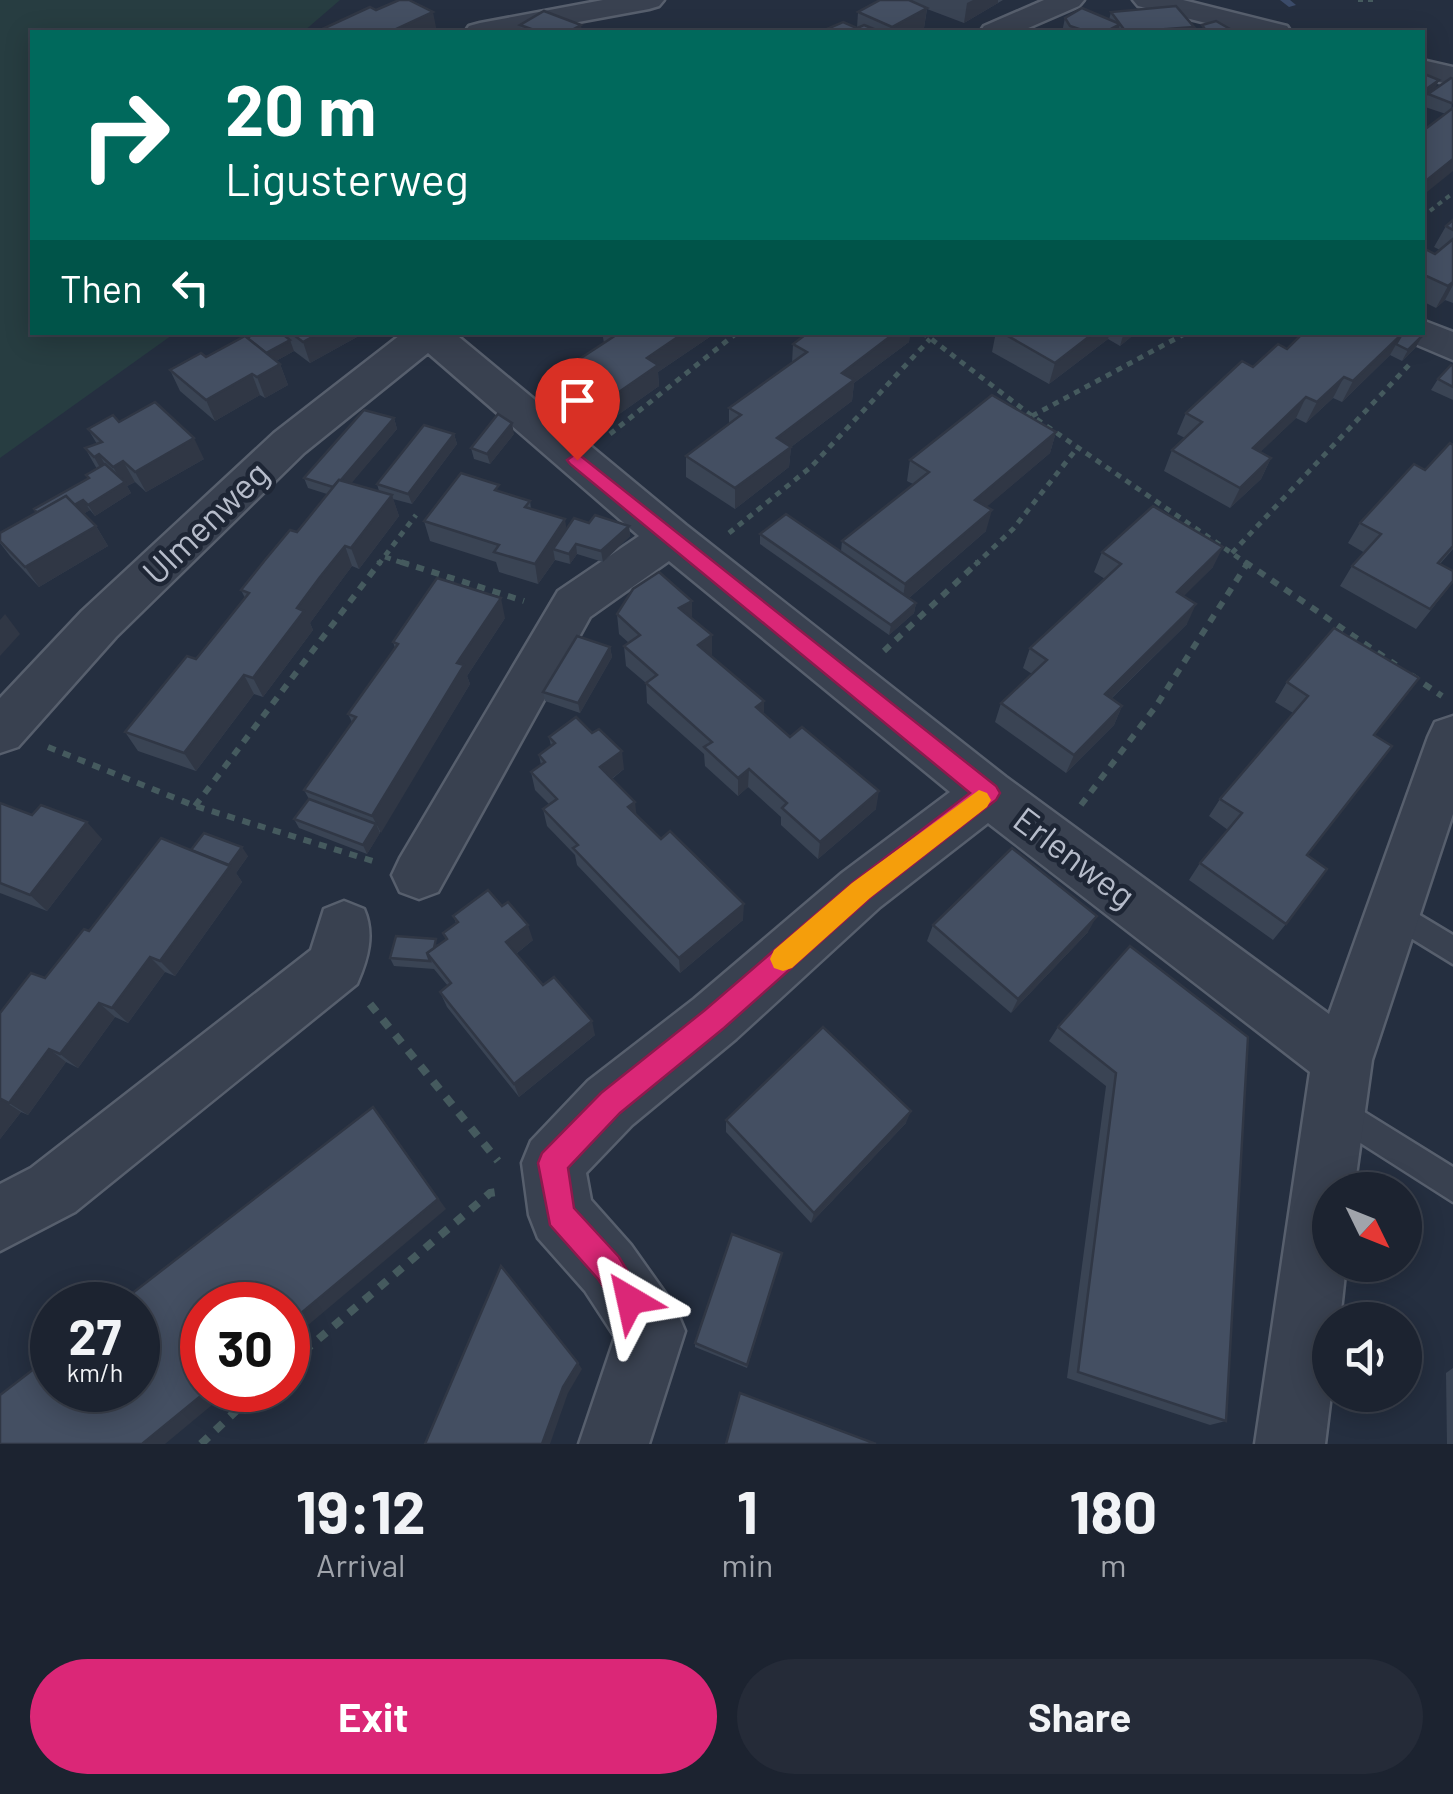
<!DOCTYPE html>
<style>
:root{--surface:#1c2330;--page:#252b38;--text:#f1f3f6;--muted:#a0a4ab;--line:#3a404c;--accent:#db2777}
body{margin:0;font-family:Barlow,sans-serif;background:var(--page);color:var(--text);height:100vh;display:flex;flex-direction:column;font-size:38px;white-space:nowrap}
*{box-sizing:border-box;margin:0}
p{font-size:32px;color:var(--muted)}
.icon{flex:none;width:55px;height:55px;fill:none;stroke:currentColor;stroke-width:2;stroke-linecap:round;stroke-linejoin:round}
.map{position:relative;height:1444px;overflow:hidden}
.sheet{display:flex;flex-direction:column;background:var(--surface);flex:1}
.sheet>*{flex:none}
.hud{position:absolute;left:30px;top:30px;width:1395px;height:305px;border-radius:0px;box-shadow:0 5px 25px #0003,0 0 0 2px var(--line);background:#00695c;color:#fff;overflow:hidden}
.needle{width:65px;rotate:133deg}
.controls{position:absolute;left:1312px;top:1172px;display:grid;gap:20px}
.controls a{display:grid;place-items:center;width:110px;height:110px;border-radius:50%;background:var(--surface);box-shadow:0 5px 25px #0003,0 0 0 2px var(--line);font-size:50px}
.speed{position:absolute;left:30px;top:1282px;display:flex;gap:20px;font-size:50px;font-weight:700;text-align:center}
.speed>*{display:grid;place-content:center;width:130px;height:130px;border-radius:50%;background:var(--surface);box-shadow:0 5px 25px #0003,0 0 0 2px var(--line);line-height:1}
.speed small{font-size:25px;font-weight:400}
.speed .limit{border:15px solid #d22;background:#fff;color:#111}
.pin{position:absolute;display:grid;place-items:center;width:85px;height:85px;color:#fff;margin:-102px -42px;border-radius:50% 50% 50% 0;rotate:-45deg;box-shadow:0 0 10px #0007}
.pin .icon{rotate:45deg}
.me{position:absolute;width:110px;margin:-55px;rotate:324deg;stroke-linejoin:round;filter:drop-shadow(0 0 8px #0008)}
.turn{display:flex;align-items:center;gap:35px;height:210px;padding:0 30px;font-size:45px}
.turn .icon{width:130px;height:130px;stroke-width:2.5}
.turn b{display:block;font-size:70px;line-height:85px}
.then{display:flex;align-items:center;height:95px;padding:0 30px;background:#0003;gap:20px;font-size:38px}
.eta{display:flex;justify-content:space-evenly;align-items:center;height:170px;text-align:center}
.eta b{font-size:60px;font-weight:700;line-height:70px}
.cta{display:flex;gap:20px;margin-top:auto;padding:20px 30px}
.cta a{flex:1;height:115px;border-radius:60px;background:var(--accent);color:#fff;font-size:40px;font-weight:700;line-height:115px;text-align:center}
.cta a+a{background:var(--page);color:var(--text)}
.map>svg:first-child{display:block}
.green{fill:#273d41}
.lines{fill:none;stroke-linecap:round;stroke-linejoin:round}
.stream{fill:#3b4b69;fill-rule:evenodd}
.lane-casing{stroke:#575f6d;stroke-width:5}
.street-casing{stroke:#575f6d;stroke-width:5}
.path-far3{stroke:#455a5e;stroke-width:4;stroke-dasharray:5 5;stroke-linecap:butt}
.path-far2{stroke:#455a5e;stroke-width:5;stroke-dasharray:6 6;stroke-linecap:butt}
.path-far1{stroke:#455a5e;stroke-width:6;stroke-dasharray:8 8;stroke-linecap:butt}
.path{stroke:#455a5e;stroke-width:8;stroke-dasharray:10 10;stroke-linecap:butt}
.lane{fill:#394150;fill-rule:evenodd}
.street{fill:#394150;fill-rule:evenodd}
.wall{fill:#3a4454}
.shaded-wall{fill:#303745}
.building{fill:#444f62;stroke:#303745;stroke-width:2.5}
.route{fill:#db2777;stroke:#8e194d;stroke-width:2.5}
.slow{fill:#f59e0b}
.labels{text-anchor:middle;stroke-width:9;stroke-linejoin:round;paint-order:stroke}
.street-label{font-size:35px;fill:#b6bcca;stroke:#1e2635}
</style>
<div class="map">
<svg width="1453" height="1444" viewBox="0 0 1453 1444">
<rect width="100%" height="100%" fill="#252f40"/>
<path class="green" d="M0 0H340L303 32H32V332L175 333 0 458Z"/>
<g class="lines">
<path class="stream" d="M1280 0H1290L1296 5 1289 7Z"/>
<defs>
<g id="lane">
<path d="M1393 899 1453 935V964L1383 921 1379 912 1383 903Z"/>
<path d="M1337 1095 1453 1167V1202L1326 1121 1322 1110 1326 1099Z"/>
</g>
<g id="street">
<path d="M603 0H664L659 6 649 9 524 32H465L469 26 480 23Z"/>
<path d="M1044 0H1084L1079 6 1019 32H980L984 26Z"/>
<path d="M1133 0H1183L1287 26 1291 32H1242L1138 6Z"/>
<path d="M1422 60 1453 67V85L1422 78Z"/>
<path d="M1422 320 1453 332V360L1408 341 1403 332H1422Z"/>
<path d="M404 332H453L686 525 1006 777 1329 1014 1428 737 1435 722 1453 716V814L1372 1060 1354 1190H1330V1265H1346L1340 1320H1330L1331 1395 1325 1444H1255L1310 1072 988 823 880 907 736 1039 632 1125 586 1173 591 1200 631 1245 675 1307 685 1331 649 1444H579L615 1337 585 1291 538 1238 529 1215 522 1163 531 1141 588 1081 694 999 842 873 950 792 669 561 590 617 438 892 419 899 400 892 392 875 400 858 558 591 639 536 428 353 304 453 116 637 18 747 0 753V698L82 611 274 433Z"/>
<path d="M344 901 364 909C375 934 368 959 357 984L75 1212 0 1251V1184L31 1168 311 950 324 909Z"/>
</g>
</defs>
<use href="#lane" class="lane-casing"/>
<use href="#street" class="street-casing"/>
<g class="path-far3">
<path d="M1358 0H1378"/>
<path d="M1422 217 1453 193"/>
</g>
<g class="path-far2">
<path d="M922 332 1032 416 1249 565"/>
<path d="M1032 416 1188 332"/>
<path d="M610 434 738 332"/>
<path d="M729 533 811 467 930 339"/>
<path d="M1232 553 1409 365"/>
<path d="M385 557 409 565"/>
<path d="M378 565 416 515"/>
<path d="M975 565 1013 529 1078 447"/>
</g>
<g class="path-far1">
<path d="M401 562 524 601"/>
<path d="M1245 562 1396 665"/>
<path d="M884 651 978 562"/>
<path d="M1411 675 1442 696"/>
<path d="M48 747 195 806 376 862"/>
<path d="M1081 805 1156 706 1247 564"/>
<path d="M195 806 380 562"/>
</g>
<g class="path">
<path d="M370 1004 498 1161"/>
<path d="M288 1365 490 1193 503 1191"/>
<path d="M201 1444 258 1390"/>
</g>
<use href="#lane" class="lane"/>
<use href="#street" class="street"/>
</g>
<g class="wall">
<path d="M912 0H1003L964 23 927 9 924 28 916 32H820L857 28 858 12Z"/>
<path d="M1111 12 1194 27 1192 32H1062L1065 18 1109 20Z"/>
<path d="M520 25 582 32H521Z"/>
<path d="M1422 73 1434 90 1451 78 1453 171 1424 130 1446 114 1422 106Z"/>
<path d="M1453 220V303L1445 300 1436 308 1422 301V252L1435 254 1440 250 1434 247 1446 226Z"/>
<path d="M258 332H366L310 363 294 351 276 361 280 364 288 385 265 398 260 395 215 421 180 391 170 370 206 357Z"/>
<path d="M602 332H717L658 372 659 386 605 424 561 394 558 373 604 343Z"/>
<path d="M809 332H910L909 342 854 383 852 401 791 447 789 467 735 509 686 477V456L729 424V408L792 363 793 344Z"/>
<path d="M996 332H1137L1120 346 1108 339 1049 384 992 352Z"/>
<path d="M1422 336 1416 347 1402 361 1390 355 1342 402 1333 398 1306 423 1296 418 1260 452 1271 458 1261 479 1230 508 1164 471 1172 450 1185 438 1177 434 1186 413 1253 367 1287 349Z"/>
<path d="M1453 366V400L1431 390 1438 379Z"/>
<path d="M394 418 397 429 351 483 379 491 377 484 454 434 457 444 412 504 393 499 399 516 359 569 352 566 329 597 310 623 313 630 263 697 254 694 196 771 138 751 125 732 196 659 245 598 241 590 297 532 327 494 308 488 304 478Z"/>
<path d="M119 422 204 459 146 492 135 482 127 486 131 493 95 516 90 510 83 514 96 526 108 546 39 587 10 556 0 543V533L36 513 88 479 86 475 97 469 85 448 97 444 88 429Z"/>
<path d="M1056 432 1050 453 986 507V531L909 598 916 603 914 613 889 635 760 544V534L841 551 842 541 913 484 907 481 910 460Z"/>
<path d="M514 434 490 464 474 459 471 448Z"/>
<path d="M1453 445V549L1440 564 1453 582 1416 629 1340 586 1352 566 1365 553 1348 543 1360 523 1425 470Z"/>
<path d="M500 492 530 501 531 509 567 529 589 523 629 526 630 536 603 562 577 554 570 564 555 560 538 584 499 572 496 562 430 541 424 521Z"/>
<path d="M1102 552 1213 567 1183 596 1187 624 1111 699 1122 706 1114 725 1066 773 995 722 1001 703 1032 674 1023 668 1030 648 1105 579 1094 572Z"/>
<path d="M617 614 692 619 712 655 711 656 764 714 876 809 818 859 781 825V817L748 787 738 796 705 766 704 754 647 703 646 683 626 666 624 646 629 643 619 634Z"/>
<path d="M505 618 467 676 470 684 367 854 299 828 294 819 309 799 304 790 352 722 348 714 395 648 393 642Z"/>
<path d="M610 647 612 657 580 713 545 701 543 692Z"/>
<path d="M1287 682 1374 735 1307 855 1286 924 1273 940 1189 880 1200 863 1228 830 1209 816 1220 799 1293 713 1275 702Z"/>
<path d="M549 737 624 769 612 779 636 815 743 920 680 973 577 865 575 855 547 826 543 809 549 804 535 790 531 772 541 765 539 755 551 746Z"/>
<path d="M0 803 102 839 47 911 0 893Z"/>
<path d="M191 850 248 856 236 873 242 882 175 976 165 972 128 1023 115 1017 78 1068 66 1062 28 1115 21 1112 0 1139V1013L45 978 89 931Z"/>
<path d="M453 916 533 940 516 954 543 985 595 1035 519 1097 447 1007 440 992 448 986 434 969 394 966 390 958 439 944 446 940 443 933 456 923Z"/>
<path d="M933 925 1088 932 1011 1013 927 941Z"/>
<path d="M1130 946 1226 1421 1210 1425 1067 1378 1106 1086 1049 1041 1058 1027Z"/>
<path d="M726 1120 906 1123 811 1223 726 1132Z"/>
<path d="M782 1253 747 1368 695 1347V1343Z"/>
<path d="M1453 1368V1444H1447L1446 1373Z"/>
</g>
<g class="shaded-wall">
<path d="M973 0H998V3L964 23 967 3Z"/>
<path d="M927 8 924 28 916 32H892V27Z"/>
<path d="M433 12 437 32H390Z"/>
<path d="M1120 24 1118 32H1105Z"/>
<path d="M581 25 582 32H568Z"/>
<path d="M1439 80 1432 96 1428 94 1422 106V92Z"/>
<path d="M1453 159V171L1422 196V184Z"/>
<path d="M1453 282V285L1445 300 1436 308 1448 286Z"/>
<path d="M321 332H366L310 363 303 342Z"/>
<path d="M685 332H717L658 372 659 386 605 424 603 403 647 358Z"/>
<path d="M896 332H910L909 342 854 383 852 401 791 447 789 467 735 509V488L777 438 842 373Z"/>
<path d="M1095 332H1110L1108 339 1049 384 1055 363Z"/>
<path d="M1124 332H1137L1120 346Z"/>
<path d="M1402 334 1390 355 1342 402 1353 381Z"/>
<path d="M1422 336 1416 347 1402 361 1408 350Z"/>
<path d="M290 340 294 351 265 367 261 356Z"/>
<path d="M280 364 288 385 265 398 257 377Z"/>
<path d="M252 374 260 395 215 421 206 400Z"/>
<path d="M1344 377 1333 398 1306 423 1317 402Z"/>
<path d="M1306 397 1296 418 1243 469 1253 448Z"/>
<path d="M394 418 397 429 339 498 335 488Z"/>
<path d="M512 423 514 434 490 464 487 454Z"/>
<path d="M1056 432 1050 453 970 521 975 500Z"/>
<path d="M454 434 457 444 412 504 408 494Z"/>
<path d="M194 438 204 459 146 492 135 472Z"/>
<path d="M99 454 111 475 106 478 94 457Z"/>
<path d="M1271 458 1261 479 1230 508 1240 488Z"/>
<path d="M123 461 135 482 127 486 131 493 95 516 88 505 123 484 113 467Z"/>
<path d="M392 495 399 516 359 569 351 548Z"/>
<path d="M83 500 90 510 52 532 45 521Z"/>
<path d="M992 510 986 531 902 604 905 584Z"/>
<path d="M565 519 568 539 553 549 555 560 538 584 535 564Z"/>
<path d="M96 526 108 546 39 587 25 567Z"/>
<path d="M629 526 630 536 603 562 601 551Z"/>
<path d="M576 544 577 554 570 564 569 554Z"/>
<path d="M345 546 352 566 310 623 313 630 263 697 253 678 297 608Z"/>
<path d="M1223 547 1213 567 1168 612 1177 592Z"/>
<path d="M501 598 505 618 467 676 470 684 381 833 372 816 457 663Z"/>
<path d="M692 601V620L679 608Z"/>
<path d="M916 603 914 613 889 635 891 625Z"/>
<path d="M1196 604 1187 624 1096 713 1105 694Z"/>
<path d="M5 614 20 634 0 656V620Z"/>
<path d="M712 635V655L699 665 698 645Z"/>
<path d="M610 647 612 657 580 713 578 703Z"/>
<path d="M244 675 254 694 196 771 184 753Z"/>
<path d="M764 701V720L756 707Z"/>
<path d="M1122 706 1114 725 1066 773 1074 755Z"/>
<path d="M622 751 624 769 603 785 600 767Z"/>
<path d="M749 769 748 787 738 796V778Z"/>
<path d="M879 791 876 809 818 859 820 842Z"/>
<path d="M635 802 637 819 628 807Z"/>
<path d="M87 822 102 839 47 911 30 895Z"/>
<path d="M376 824 380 833 367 854 363 845Z"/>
<path d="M242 847 248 856 236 873 242 882 175 976 160 961Z"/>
<path d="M744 904 743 920 680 973 679 958Z"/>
<path d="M1097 916 1088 932 1011 1013 1018 999Z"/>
<path d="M528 925 533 940 512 957 506 942Z"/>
<path d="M150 957 165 972 128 1023 112 1008Z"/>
<path d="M99 1003 115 1017 78 1068 60 1054Z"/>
<path d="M592 1021 595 1035 519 1097 514 1084Z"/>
<path d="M49 1049 66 1062 28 1115 9 1103Z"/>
<path d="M1 1099 21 1112 0 1139V1101Z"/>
<path d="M373 1107 446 1209 288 1342V1324Z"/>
<path d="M911 1111 906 1123 811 1223 814 1213Z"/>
<path d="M578 1363 582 1369 568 1393 550 1444H542L563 1387Z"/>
<path d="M208 1390H230L165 1444H142Z"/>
</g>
<g class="building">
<path d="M399 0H409L433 12 390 32H316L370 7 376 10Z"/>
<path d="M880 0H909L927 8 892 27 858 12Z"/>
<path d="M1176 6 1194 27 1126 32 1120 24 1105 32H1088L1070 26 1065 18 1082 8 1120 24 1111 12Z"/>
<path d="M544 11 581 25 568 32H534L537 31 520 25Z"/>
<path d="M1216 21 1230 29 1222 32H1207L1202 25Z"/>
<path d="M843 22 866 32H820Z"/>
<path d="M864 25 881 32H866L857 28Z"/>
<path d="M1042 29 1045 32H1020Z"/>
<path d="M1422 73 1439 80 1422 92Z"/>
<path d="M1451 78 1453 79V102L1451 103 1428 94Z"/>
<path d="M1453 108V159L1422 184V129L1424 130Z"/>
<path d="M1453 220V230L1446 226Z"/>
<path d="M1453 239V282L1448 286 1422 274V252L1425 249 1435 254Z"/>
<path d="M258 332H280L290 340 266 353 247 338Z"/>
<path d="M290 332H321L303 342Z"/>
<path d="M605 332H685L647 358 658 365 603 403 558 373 613 337Z"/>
<path d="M809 332H896L842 373 854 380 777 438 791 447 735 488 686 456 741 415 729 408 807 352 793 344Z"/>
<path d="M1001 332H1095L1055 363Z"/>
<path d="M1304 332H1398L1402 334 1353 381 1344 377 1317 402 1306 397 1253 448 1271 458 1240 488 1172 450 1202 422 1186 413 1242 361 1253 367 1278 344 1287 349Z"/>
<path d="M1398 332H1415L1422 336 1408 350 1396 344 1402 334Z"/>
<path d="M245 336 280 364 257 377 252 374 206 400 170 370 201 353 206 357Z"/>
<path d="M1451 365 1453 366V387L1438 379Z"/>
<path d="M992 395 1056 432 975 500 992 510 905 584 842 541 929 472 910 460Z"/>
<path d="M155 402 194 438 135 472 123 461 113 467 99 454 94 457 85 448 102 442 88 429 113 415 119 422Z"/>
<path d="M364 410 394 418 341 480H339L333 487 304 478Z"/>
<path d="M498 414 512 423 487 454 471 448Z"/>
<path d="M424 425 454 434 408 494 377 484Z"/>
<path d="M1450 443 1453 445V546L1438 563 1453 571V581L1430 609 1352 566 1381 534 1360 523 1414 464 1425 470Z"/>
<path d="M105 464 125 482 88 505 83 500 74 505 66 496 37 513 34 509 89 478 86 475Z"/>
<path d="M461 473 499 485 495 490 530 501 525 507 565 519 535 564 494 552 499 545 424 521Z"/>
<path d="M339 480 392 495 351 548 345 546 320 577 297 608 304 611 253 678 244 675 184 753 125 732 187 656 196 659 249 593 241 590 265 560 290 530 297 532Z"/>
<path d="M66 496 96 526 25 567 0 541V533Z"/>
<path d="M1153 506 1223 547 1177 592 1196 604 1105 694 1122 706 1074 755 1001 703 1047 660 1030 648 1121 564 1102 552Z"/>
<path d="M786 514 916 603 891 625 760 534Z"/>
<path d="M595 515 629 526 601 551 576 544 569 554 553 549 574 518 589 523Z"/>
<path d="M659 572 692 601 679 608 712 635 698 645 764 701 756 707 790 737 802 727 879 791 820 842 782 808 787 803 749 769 738 778 704 747 712 742 646 683 657 675 624 646 640 635 617 614 633 589Z"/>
<path d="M437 578 501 598 457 663 464 665 372 816 304 790 356 717 348 714 398 644 393 642Z"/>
<path d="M1334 628 1419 678 1374 735 1392 746 1307 855 1327 869 1286 924 1200 863 1242 813 1220 799 1308 696 1287 682Z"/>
<path d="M577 636 610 647 578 703 543 692Z"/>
<path d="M576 717 592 733 599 729 622 751 600 767 635 802 628 807 661 839 670 831 744 904 679 958 573 848 578 845 543 809 557 799 531 772 545 762 539 755 555 743 549 737Z"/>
<path d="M309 799 376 824 363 845 294 819Z"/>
<path d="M0 803 32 815 41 805 87 822 30 895 0 883Z"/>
<path d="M204 833 242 847 229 865 191 850Z"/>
<path d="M161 838 230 866 160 961 150 957 112 1008 99 1003 60 1054 49 1049 9 1103 1 1099 0 1101V1013L31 973 45 978 84 929 89 931Z"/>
<path d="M1012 848 1097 916 1018 999 933 925Z"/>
<path d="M488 890 502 906 508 902 528 925 506 942 543 985 554 977 592 1021 514 1084 440 992 451 983 427 953 447 939 443 933 458 922 453 916Z"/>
<path d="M396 936 436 939 434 948 427 953 430 961 390 958Z"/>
<path d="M1130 946 1248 1037 1226 1421 1078 1372 1116 1073 1058 1027Z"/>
<path d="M823 1027 911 1111 814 1213 726 1120Z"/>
<path d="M373 1107 438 1199 288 1324V1305H202V1390H208L142 1444H0V1395L52 1355V1390H138V1305H117Z"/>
<path d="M732 1234 782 1253 747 1365 695 1343Z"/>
<path d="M501 1266 578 1363 563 1387 542 1444H425Z"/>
<path d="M740 1393 876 1444H726Z"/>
</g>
<path class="route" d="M577 453 996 786 1000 793 996 800 870 898 724 1028 620 1113 568 1168 574 1208 619 1257 645 1300 640 1310 630 1315 619 1310 598 1279 550 1225 538 1163 542 1153 601 1093 705 1010 852 883 970 793 570 464 567 460Z"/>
<path class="slow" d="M979 790 987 793 991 800 987 807 870 898 792 968 783 971 774 968 770 959 774 950 852 883Z"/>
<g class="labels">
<g class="street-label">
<text transform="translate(206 523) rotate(-44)" y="12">Ulmenweg</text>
<text transform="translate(1074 858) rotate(37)" y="12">Erlenweg</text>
</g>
</g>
</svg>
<div class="controls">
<a><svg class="needle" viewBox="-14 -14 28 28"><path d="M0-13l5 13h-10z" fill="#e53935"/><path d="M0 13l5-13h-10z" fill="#a0a4ab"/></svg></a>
<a><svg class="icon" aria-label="sound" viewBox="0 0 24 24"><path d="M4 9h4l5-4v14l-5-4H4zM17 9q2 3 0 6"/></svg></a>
</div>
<div class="speed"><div>27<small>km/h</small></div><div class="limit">30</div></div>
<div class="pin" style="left:577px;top:460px;background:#d93025"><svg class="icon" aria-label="arrive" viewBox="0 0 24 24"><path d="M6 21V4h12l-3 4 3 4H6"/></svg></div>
<svg class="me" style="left:630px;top:1300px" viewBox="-20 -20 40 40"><path d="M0-17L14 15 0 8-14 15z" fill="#db2777" stroke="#fff" stroke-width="4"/></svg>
<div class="hud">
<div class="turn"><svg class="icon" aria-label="right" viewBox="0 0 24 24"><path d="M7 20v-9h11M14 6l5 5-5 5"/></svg><div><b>20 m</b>Ligusterweg</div></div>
<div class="then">Then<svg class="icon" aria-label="left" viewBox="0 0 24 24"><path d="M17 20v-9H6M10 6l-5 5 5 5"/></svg></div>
</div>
</div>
<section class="sheet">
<div class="eta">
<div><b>19:12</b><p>Arrival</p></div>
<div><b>1</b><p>min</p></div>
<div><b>180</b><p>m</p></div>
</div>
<div class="cta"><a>Exit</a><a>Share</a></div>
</section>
